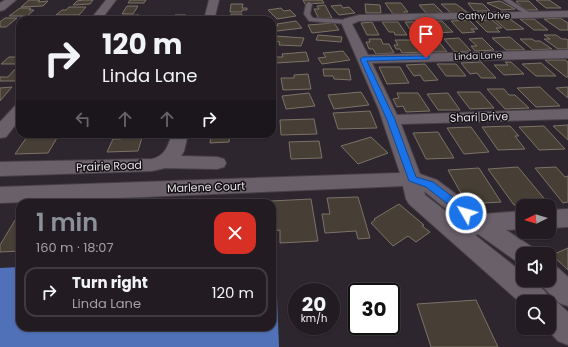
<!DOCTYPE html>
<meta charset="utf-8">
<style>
:root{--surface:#221c22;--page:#2e292f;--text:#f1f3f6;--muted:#a2a1a5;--line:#3f3a40;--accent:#8c9099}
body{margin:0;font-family:Poppins,sans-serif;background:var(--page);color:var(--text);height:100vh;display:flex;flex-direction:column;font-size:15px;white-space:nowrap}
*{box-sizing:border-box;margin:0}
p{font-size:13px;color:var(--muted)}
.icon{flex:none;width:22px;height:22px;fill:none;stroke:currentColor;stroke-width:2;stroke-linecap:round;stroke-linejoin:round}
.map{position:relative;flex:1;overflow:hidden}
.drawer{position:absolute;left:16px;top:199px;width:260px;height:132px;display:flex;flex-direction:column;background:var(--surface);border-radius:12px;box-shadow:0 1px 3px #0004,0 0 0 1px var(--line)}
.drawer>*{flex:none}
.hud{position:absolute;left:16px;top:16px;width:260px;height:122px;border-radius:12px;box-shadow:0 1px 3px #0004,0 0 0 1px var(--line);background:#221c22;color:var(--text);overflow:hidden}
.needle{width:26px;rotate:265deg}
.controls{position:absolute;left:516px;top:199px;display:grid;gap:8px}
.controls a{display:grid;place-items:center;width:40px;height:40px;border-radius:8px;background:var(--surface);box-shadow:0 1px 3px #0004,0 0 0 1px var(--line);font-size:20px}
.speed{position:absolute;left:288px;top:283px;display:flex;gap:8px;font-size:20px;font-weight:700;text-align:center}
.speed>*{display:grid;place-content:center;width:52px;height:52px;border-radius:50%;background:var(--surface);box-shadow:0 1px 3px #0004,0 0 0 1px var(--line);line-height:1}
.speed small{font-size:10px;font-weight:400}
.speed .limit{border:2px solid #111;border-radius:6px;background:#fff;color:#111}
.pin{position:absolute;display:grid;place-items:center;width:34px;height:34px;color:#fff;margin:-41px -17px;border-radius:50% 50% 50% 0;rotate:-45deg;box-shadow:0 0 4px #0007}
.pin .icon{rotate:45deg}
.me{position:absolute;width:44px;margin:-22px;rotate:308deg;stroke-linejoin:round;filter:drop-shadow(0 0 3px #0008)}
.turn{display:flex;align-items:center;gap:14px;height:84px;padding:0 20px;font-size:18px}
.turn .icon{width:52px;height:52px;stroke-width:2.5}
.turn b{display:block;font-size:28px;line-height:34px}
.lanes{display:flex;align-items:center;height:38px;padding:0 20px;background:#0003;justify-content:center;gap:20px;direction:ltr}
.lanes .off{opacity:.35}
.round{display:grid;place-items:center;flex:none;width:42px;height:42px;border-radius:12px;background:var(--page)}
.head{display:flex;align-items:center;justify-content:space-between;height:68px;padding:0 20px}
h1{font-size:24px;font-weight:600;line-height:30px;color:var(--accent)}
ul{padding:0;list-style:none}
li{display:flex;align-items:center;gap:12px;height:50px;margin:0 8px 6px;padding:0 12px;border:2px solid var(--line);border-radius:12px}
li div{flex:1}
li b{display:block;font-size:15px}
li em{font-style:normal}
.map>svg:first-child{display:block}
.water{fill:#5070b7}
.building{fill:#473f35;stroke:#7b7267}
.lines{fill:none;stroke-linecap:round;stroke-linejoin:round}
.service-casing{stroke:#484148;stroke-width:2}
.minor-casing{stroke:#484148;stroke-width:2}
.service{fill:#6a606a;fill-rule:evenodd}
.minor{fill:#6a606a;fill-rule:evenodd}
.route{fill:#1a73e8;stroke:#114b97}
.labels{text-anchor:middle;stroke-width:3;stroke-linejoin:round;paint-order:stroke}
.far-street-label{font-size:9px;fill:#e5e0e5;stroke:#141014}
.street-label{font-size:11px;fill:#e5e0e5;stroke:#141014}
</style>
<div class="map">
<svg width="568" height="347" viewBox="0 0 568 347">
<rect width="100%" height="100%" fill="#2e262e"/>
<path class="water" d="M20 267V327H272V285L277 296 279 347H0V268Z"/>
<g class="building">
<path d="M29 0H40L38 2 48 1 43 6 21 7Z"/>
<path d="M83 0H93L90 4 73 5 77 1Z"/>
<path d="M130 0H146L144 3H128Z"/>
<path d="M303 0H322L324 3 305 4Z"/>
<path d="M536 0H549L561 8H546Z"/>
<path d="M500 1 515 9 502 10 487 3Z"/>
<path d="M516 1H529L538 10H524Z"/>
<path d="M385 3H401L408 12H404L405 14H393Z"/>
<path d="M468 3 483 4 490 11H474Z"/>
<path d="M231 4H243L242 8H247V10H242V12H230Z"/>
<path d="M365 4 380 5 381 13H366Z"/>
<path d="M434 4 443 13 427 14 419 5Z"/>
<path d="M441 4H456L467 12 451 13Z"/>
<path d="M325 5 332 18 319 19 314 9H319L317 6Z"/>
<path d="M341 5 343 8 349 7 355 13 339 15 331 6Z"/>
<path d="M127 6H138L133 14H122Z"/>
<path d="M69 7H86L79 15H56L62 10H66Z"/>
<path d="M20 8H31L29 10H34L27 16H9Z"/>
<path d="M281 8 284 11 290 10 296 16 277 19 268 10Z"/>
<path d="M231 14H242V18H248V20H230Z"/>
<path d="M139 15 136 20H116L119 16Z"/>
<path d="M175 15H186L184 20H166V19L173 18Z"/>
<path d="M65 17H77L74 20H62Z"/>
<path d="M5 18H17L6 27H0V22Z"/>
<path d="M560 18 568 23V30H560L544 19Z"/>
<path d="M494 19H510L524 29 507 30Z"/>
<path d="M520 19H534L548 30H534Z"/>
<path d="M469 20 478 29H471L475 32 462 33 451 21Z"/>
<path d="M475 20H492L502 28H496L500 32H487Z"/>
<path d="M296 21 302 28 277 31 273 26H278L277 24Z"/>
<path d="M426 21H442L453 32 436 33Z"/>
<path d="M372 22 379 35H367L361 23Z"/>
<path d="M382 22H398L407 35H395L394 32H389Z"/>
<path d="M405 22H421L431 34H413Z"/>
<path d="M334 23 339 30 312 33 308 25Z"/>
<path d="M318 35 342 37 341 42 316 40Z"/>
<path d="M544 35H556L562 39H566L568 40V49H558L544 39H550Z"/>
<path d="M275 36 304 38 301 46 279 45 280 42 273 41Z"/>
<path d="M510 37 525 50H506L492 38Z"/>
<path d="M436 38 447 52H429L419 39Z"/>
<path d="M459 38 471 51 455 52 444 39Z"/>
<path d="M482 38 494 50 475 51 471 46H477L469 39Z"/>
<path d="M369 39H381L383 44H389L394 53 376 54 373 49H369L366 42H370Z"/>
<path d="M520 39H532L535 41H540L552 49 533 50Z"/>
<path d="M395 40H413L422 52 402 53 400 49H396L394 45H398Z"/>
<path d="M343 51 350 60 322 64 318 58 326 57 323 53Z"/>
<path d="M306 52 309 61 276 63 275 57H283L282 54Z"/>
<path d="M9 57H20V64H1Z"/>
<path d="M545 60H565L568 62V77H566Z"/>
<path d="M481 62 496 78H481L477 73 470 74 461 63Z"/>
<path d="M505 62H511L524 74 504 75 494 65H508Z"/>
<path d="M541 63 556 76H536L522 64Z"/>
<path d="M425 64 438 80 424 81 420 75 414 76 406 65Z"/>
<path d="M437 64H456L466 76H446Z"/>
<path d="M379 67H400L409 83 387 84Z"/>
<path d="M323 69H349L351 80 334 79 333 76H324Z"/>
<path d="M14 70H20L19 81H0V77H8Z"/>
<path d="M308 74 311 89 283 90 281 78H294V75Z"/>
<path d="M12 87 0 101V88Z"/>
<path d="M540 87 560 106 536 107 517 88Z"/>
<path d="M568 87V98L556 88Z"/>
<path d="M487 89H504L509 95H515L529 108 505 109Z"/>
<path d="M361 92 369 105 334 109 328 95Z"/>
<path d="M457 92H480L494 108 470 109Z"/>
<path d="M309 93 315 106 286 109 282 96Z"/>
<path d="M397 93H418L430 111 406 112 403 106 397 107 393 99 399 98Z"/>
<path d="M448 93 460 110H438L427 94Z"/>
<path d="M370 111 377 128 338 129 333 113Z"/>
<path d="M314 119 317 134 281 135 280 120Z"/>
<path d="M568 125V140L553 126Z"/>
<path d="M510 126 519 136H515L525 149 498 150 482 127Z"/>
<path d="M544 126 565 149 539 150 519 127Z"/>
<path d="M471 127 489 152 464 154 447 128Z"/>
<path d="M438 132 454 158 426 159 413 133Z"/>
<path d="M29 134H50L47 138H57L48 153 15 154Z"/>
<path d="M123 134H143L138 151 107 152 113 139H121Z"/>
<path d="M211 134H230L229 142 210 143Z"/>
<path d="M371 137 388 153 358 164 341 146Z"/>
<path d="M319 141 322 158 291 159 289 142Z"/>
<path d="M518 167 547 202 514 205 488 169Z"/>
<path d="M556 167 565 177 568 176V202L563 203 535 168Z"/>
<path d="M479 168 501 202 467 204 448 170Z"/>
<path d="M358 197 370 238 358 239 356 231 325 233 322 214H330L327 198Z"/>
<path d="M261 199V203H229V201Z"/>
<path d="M311 199 318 241 280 243V230L272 231V203L271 201Z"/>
<path d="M399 204 424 225 422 226 430 232 416 242 408 236 393 246 371 223 375 220 374 219Z"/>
<path d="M20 212V251L0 252V245Z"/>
<path d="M568 248V270L552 255Z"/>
<path d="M476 300 498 347H431L417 304Z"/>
</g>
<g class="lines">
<defs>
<g id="service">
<path d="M503 0H510L532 14 527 15Z"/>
<path d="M309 2 312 4 310 14 313 18 348 20 351 22 348 24 309 21 304 14 306 4Z"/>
</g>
<g id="minor">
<path d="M5 0H16L4 10 0 11V3Z"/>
<path d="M106 0H116L101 20H90Z"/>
<path d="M209 0H219L214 20H204Z"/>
<path d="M568 11V17L359 21 352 24 368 55 568 50V58L372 63 397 115 568 109V119L401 124 420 174 437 180 483 214 523 211V229L506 230 532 247 536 254H523V264L516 261 478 234 475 235 523 273V280C534 280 545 289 550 299L558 303 568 312V345L558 341 546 328H549V302H523V305L409 204 406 199 403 186 0 203V187L400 173 379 110 342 24 344 19 359 15ZM424 191 466 225V227L425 195Z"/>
<path d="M20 104V119L6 137 0 138V122L15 106Z"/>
<path d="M172 134H188L184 151 181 156 217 157 224 159 226 163 224 167 217 169 165 168 152 171 0 176V162L152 159C165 156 168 146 172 134Z"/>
<path d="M568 209V227L549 228V210Z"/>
<path d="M549 265 558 268 568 277V306L559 303 540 284 539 280H549Z"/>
</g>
</defs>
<use href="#service" class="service-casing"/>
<use href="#minor" class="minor-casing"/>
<use href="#service" class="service"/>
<use href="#minor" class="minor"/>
</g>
<path class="route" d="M426 56H429V59L367 61 395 120 416 177 433 182 470 210 471 213 470 216H463L426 187 409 181 387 120 360 59 363 57Z"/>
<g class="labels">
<g class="far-street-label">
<text transform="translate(484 16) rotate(-1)" y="3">Cathy Drive</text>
<text transform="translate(478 56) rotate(-2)" y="3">Linda Lane</text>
</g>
<g class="street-label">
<text transform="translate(479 117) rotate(-2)" y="4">Shari Drive</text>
<text transform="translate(109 166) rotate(-2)" y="4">Prairie Road</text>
<text transform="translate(206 187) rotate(-2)" y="4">Marlene Court</text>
</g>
</g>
</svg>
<div class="controls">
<a><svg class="needle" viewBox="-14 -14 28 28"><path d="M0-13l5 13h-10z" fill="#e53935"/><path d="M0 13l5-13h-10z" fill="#a2a1a5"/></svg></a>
<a><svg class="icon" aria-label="sound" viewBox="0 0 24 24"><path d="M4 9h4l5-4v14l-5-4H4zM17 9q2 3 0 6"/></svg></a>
<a><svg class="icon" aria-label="search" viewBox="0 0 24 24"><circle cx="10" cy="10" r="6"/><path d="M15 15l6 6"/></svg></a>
</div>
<div class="speed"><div>20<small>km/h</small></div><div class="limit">30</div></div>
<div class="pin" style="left:426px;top:58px;background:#d93025"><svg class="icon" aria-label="arrive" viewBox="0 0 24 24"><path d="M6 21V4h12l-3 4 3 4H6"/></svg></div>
<svg class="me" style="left:466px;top:213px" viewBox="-20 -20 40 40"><circle r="17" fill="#1a73e8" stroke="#fff" stroke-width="3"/><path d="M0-11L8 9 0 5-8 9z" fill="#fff"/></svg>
<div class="hud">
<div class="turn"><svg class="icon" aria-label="right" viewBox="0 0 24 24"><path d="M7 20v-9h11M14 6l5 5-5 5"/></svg><div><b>120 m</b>Linda Lane</div></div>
<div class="lanes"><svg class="icon off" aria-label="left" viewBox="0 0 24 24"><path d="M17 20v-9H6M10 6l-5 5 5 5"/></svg><svg class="icon off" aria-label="ahead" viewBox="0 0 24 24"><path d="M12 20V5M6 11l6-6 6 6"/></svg><svg class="icon off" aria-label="ahead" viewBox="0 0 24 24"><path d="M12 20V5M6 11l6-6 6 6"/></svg><svg class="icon" aria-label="right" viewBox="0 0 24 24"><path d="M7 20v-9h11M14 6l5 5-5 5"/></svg></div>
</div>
<section class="drawer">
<div class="head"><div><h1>1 min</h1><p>160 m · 18:07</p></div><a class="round" style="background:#d93025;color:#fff"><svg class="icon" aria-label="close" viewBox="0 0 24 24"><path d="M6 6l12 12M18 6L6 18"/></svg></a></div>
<ul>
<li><svg class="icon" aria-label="right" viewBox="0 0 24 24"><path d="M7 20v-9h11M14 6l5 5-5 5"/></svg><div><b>Turn right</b><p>Linda Lane</p></div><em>120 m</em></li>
</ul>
</section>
</div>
